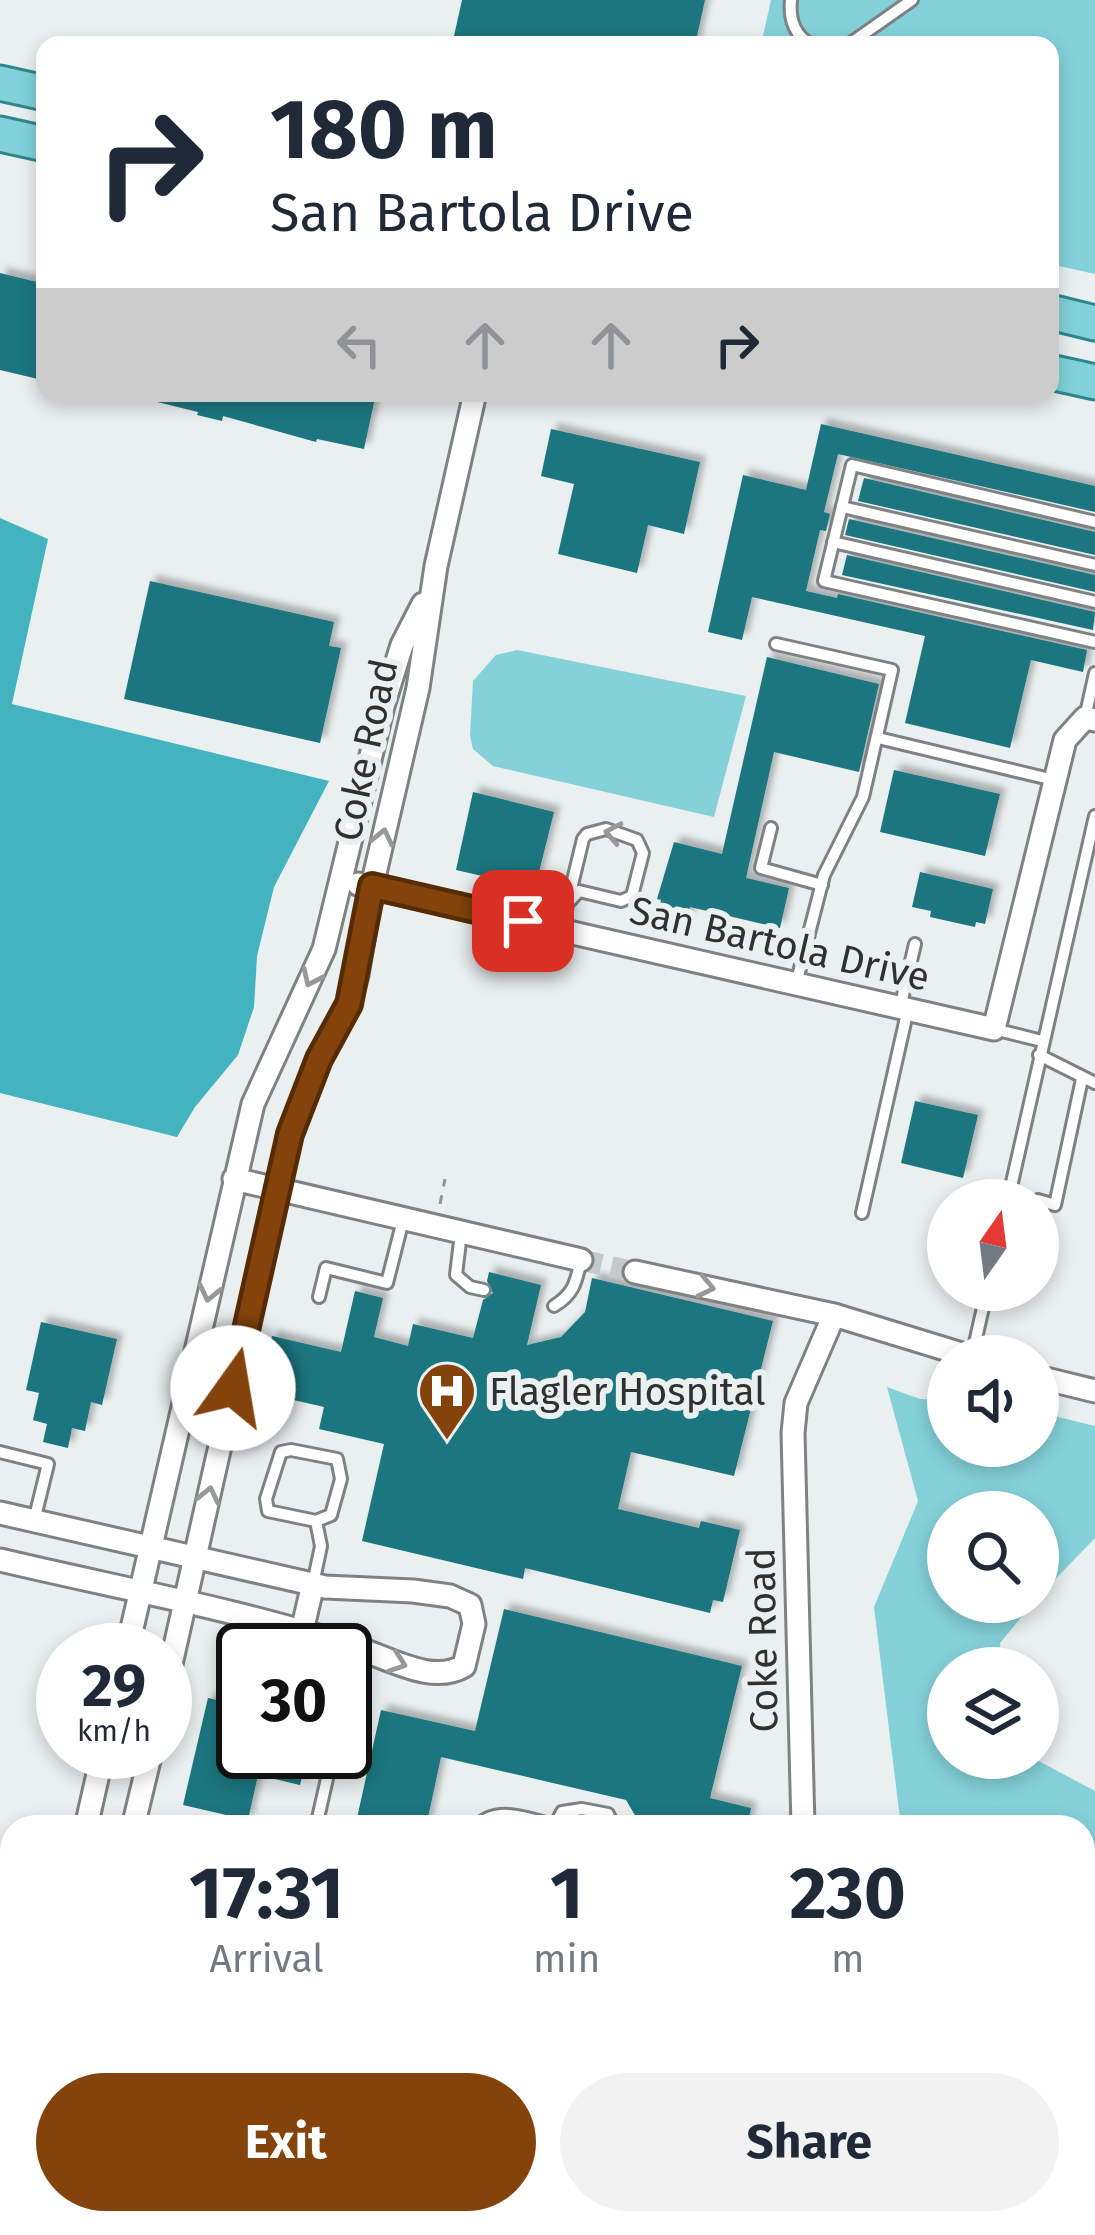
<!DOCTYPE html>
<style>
:root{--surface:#fff;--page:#f2f2f3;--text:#1f2937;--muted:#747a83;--accent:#84430b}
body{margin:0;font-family:"Fira Sans",sans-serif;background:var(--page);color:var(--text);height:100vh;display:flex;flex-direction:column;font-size:45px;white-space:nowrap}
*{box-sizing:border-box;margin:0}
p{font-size:39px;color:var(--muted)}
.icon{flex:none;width:66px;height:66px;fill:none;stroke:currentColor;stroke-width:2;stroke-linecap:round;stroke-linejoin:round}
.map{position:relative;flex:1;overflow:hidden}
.drawer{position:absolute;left:0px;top:1815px;width:1095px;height:420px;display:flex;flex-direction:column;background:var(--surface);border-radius:36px 36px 0 0;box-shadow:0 6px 18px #0003}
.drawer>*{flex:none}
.banner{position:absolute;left:36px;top:36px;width:1023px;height:366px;border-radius:24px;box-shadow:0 6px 18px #0003;background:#fff;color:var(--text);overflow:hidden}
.needle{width:78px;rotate:14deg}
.buttons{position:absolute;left:927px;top:1179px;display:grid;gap:24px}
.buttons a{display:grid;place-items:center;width:132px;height:132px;border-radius:50%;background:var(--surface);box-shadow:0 6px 18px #0003;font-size:60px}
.speed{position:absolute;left:36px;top:1623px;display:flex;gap:24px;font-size:60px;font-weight:700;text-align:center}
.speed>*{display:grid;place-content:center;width:156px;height:156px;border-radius:50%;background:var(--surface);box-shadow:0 6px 18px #0003;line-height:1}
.speed small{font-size:30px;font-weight:400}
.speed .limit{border:6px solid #111;border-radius:18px;background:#fff;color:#111}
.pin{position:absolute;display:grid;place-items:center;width:102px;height:102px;color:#fff;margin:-51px;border-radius:24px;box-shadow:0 6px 18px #0006}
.me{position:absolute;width:132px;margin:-66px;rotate:13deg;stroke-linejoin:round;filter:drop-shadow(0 0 9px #0008)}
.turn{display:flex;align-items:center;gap:42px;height:252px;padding:0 36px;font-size:54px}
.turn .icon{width:156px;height:156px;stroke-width:2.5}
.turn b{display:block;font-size:84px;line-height:102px}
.lanes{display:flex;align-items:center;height:114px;padding:0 36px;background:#0003;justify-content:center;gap:60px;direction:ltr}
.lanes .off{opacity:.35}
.eta{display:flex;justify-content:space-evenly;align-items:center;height:204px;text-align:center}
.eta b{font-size:72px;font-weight:700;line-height:84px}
.button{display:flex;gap:24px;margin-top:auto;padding:24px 36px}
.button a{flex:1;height:138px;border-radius:72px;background:var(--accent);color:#fff;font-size:48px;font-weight:700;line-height:138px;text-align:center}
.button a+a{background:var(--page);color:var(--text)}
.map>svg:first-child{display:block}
.green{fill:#84d1da}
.water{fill:#42b3bf}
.building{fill:#1b767f;filter:url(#shadow)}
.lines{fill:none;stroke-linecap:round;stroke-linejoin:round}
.minor-tunnel{stroke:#c5c9c9;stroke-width:21;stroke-dasharray:21 10;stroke-linecap:butt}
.service-casing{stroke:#7e8283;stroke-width:16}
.minor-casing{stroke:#7e8283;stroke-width:27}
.primary-casing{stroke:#2e868f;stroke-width:39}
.path{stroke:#909494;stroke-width:3;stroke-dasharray:9 9;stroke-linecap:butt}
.service{stroke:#fff;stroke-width:10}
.minor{stroke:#fff;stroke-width:21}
.primary{stroke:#81d2da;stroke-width:33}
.oneway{stroke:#979898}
.route-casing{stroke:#562c07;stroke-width:30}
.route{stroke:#84430b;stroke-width:21}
.labels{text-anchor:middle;stroke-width:12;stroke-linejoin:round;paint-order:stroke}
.street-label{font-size:39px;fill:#2f3131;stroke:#eaefef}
.poi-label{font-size:39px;fill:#2f3131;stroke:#eaefef;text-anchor:start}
</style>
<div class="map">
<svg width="1095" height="2235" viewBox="0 0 1095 2235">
<defs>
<filter id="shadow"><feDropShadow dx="6" dy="-6" stdDeviation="3" flood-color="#0004"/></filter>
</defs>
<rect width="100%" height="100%" fill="#eaefef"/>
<g class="green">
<path d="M771 0H1095V274L1050 264V45H761Z"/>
<path d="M517 650 746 696 714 817 493 766 473 749 470 736 473 681 496 655Z"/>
<path d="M887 1387 920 1399 948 1400V1446H1038V1412L1095 1426V1538L1038 1597V1512H948V1602H1034L1000 1643 1001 1668H948V1758H1033L1095 1791V2235H710L716 2223H1083V1827H901L874 1607 918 1501Z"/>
</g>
<path class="water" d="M0 518 48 539 12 704 329 781 274 887 257 956 254 1007 238 1055 195 1107 177 1137 0 1093Z"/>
<g class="building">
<path d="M462 0H705L695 45H452Z"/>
<path d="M0 273 45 284V351L38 379 0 370Z"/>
<path d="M146 393H376L364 449 317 439 316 442 223 416 222 421 197 415 198 412 145 399Z"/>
<path d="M821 424 1095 486V512L838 454 824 512 830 514 826 531 820 530 806 591 837 598 838 594 1087 650 1083 672 1031 660 1010 748 905 723 925 636 752 597 742 640 708 632 743 475 806 490Z"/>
<path d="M551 429 700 462 684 534 648 525 637 573 558 554 574 484 541 476Z"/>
<path d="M864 478 1095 532V555L858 501Z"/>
<path d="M849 519 1095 575V592L845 535Z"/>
<path d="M847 555 1095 612 1093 630 842 575Z"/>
<path d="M150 581 334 622 329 646 341 648 320 743 124 699Z"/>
<path d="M767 657 879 684 859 772 774 752 746 878 789 888 780 928 690 907 687 922 657 916 661 900 657 899 674 842 722 854Z"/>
<path d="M894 770 1000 794 985 856 880 832Z"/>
<path d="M473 792 554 812 535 888 456 870Z"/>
<path d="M920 872 993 889 985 924 976 922 975 927 930 917 931 911 912 907Z"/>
<path d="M915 1101 978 1115 963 1178 901 1163Z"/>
<path d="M489 1272 541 1285 527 1345 561 1337 585 1312 592 1278 773 1321 734 1476 631 1452 618 1509 699 1528 701 1521 740 1530 723 1602 713 1600 710 1613 525 1568 523 1579 362 1541 384 1444 319 1429 324 1407 259 1392 272 1336 341 1352 355 1291 383 1298 374 1337 408 1346 413 1324 473 1338 483 1300 493 1293 487 1281Z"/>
<path d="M41 1322 117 1339 102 1405 91 1402 85 1431 72 1428 68 1448 43 1442 47 1424 33 1420 39 1393 26 1390Z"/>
<path d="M504 1609 742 1666 710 1798 751 1808 747 1827H642L626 1800 441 1757 426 1827H355L381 1710 475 1731Z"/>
<path d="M208 1698 243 1706V1752H308L300 1785 258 1775 248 1820 183 1805Z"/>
</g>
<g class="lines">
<path class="minor-tunnel" d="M581 1260 635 1272"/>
<defs>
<g id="service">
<path d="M791 0C789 19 795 38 813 45"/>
<path d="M848 45 912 0"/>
<path d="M842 507 1095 565"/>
<path d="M1095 522 852 465 824 581 1095 642"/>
<path d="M833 542 1095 602"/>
<path d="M776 644 892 670 863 797 824 875 796 984"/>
<path d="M1085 718 1095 673"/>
<path d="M878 738 1054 780"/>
<path d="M771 828 761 868 822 885"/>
<path d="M561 930 583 839 587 834 606 829 637 840 643 853 632 896 621 901 579 891 567 904"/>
<path d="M900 1008 915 944"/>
<path d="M994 1029 1042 1041"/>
<path d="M1039 1055 1095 1083"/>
<path d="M1008 1200 1095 816"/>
<path d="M1038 1200 1055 1205 1082 1079"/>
<path d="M862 1213 908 1009"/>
<path d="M461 1233 456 1275 470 1287 484 1290"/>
<path d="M319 1297 326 1268 387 1283 403 1220"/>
<path d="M554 1306C574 1294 576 1282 581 1260"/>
<path d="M972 1356 987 1290"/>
<path d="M0 1452 48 1464 34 1521"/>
<path d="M313 1584 321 1546 316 1521 268 1511 266 1499 281 1452 291 1450 337 1459 341 1479 331 1515 316 1521"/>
<path d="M134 1822 161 1827"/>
<path d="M316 1827 333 1752"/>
<path d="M477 1827C496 1803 535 1821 560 1827"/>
<path d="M554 1827 562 1812 582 1809 608 1814 614 1827"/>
</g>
<g id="minor">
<path d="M358 884 994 1029 1065 740 1085 718 1095 720"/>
<path d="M234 1179 581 1260"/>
<path d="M635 1272 834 1315 968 1356"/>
<path d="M1038 1377 1095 1391"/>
<path d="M0 1513 325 1587 413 1591 450 1596 470 1605 474 1624 464 1666C435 1683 398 1663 368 1652 249 1611 122 1589 0 1560"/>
<path d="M302 1631 313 1584"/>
<path d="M127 1650 253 1104 324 949 383 706 402 645 423 604"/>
<path d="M165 1691 290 1134 319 1059 349 1004 357 975 372 886 418 688 436 566 475 393"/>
<path d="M86 1827 103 1752"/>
<path d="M133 1827 151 1752"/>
<path d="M803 1827 793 1433 796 1403 834 1315"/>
<path d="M0 2137 12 2140"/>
<path d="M47 2223 48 2235"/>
<path d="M375 2223 426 2235"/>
</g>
<g id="primary">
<path d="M0 83 45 93"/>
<path d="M0 134 45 144"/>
<path d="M1050 312 1095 323"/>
<path d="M1050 372 1095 382"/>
</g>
</defs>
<use href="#service" class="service-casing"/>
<use href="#minor" class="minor-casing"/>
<use href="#primary" class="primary-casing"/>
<g class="path">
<path d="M440 1204 445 1179"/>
<path d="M1083 2142 1095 2145"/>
</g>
<use href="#service" class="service"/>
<use href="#minor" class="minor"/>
<use href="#primary" class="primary"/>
</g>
<defs><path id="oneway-chevron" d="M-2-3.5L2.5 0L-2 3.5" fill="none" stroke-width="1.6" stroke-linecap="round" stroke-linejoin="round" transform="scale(3)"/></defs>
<g class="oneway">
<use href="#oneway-chevron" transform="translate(613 833) rotate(-169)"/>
<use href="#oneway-chevron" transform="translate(383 837) rotate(-77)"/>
<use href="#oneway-chevron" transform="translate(311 978) rotate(115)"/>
<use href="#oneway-chevron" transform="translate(706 1287) rotate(12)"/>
<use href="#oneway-chevron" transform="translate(209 1293) rotate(103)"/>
<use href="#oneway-chevron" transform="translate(209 1495) rotate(-77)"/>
<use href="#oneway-chevron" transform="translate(398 1663) rotate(19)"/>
</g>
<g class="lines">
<defs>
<path id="route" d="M233 1388 290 1134 319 1059 349 1004 372 886 523 921"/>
</defs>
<use href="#route" class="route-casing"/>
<use href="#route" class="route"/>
</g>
<defs>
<symbol id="hospital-pin" viewBox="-11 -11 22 30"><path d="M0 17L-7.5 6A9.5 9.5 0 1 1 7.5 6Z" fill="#84430b" stroke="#eaefef"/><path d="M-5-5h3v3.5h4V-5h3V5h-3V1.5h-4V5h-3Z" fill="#fff"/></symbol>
</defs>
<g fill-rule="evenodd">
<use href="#hospital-pin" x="414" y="1358" width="66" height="90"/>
</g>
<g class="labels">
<g class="street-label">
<text transform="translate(365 750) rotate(-78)" y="14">Coke Road</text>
<text transform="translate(780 943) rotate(13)" y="14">San Bartola Drive</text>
<text transform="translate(762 1640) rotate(-91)" y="14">Coke Road</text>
</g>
<g class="poi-label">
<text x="489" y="1405">Flagler Hospital</text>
</g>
</g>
</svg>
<div class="buttons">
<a><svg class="needle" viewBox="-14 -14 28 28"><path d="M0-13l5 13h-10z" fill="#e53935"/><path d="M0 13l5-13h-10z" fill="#747a83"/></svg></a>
<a><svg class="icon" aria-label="sound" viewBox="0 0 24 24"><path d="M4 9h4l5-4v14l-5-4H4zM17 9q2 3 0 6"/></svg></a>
<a><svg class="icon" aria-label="search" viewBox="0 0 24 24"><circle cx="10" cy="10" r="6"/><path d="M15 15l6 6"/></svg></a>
<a><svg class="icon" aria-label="layers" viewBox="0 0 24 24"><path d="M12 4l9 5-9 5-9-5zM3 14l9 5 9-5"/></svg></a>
</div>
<div class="speed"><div>29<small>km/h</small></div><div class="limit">30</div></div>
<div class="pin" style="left:523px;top:921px;background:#d93025"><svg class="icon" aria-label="arrive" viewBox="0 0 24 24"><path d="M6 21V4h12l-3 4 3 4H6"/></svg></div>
<svg class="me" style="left:233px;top:1388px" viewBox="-20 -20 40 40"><circle r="19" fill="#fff"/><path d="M0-13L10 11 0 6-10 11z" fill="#84430b"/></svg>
<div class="banner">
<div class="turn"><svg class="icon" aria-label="right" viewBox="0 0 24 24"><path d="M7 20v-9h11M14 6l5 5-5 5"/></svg><div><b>180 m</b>San Bartola Drive</div></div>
<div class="lanes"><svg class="icon off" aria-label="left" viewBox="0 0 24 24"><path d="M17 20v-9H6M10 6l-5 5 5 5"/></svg><svg class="icon off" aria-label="ahead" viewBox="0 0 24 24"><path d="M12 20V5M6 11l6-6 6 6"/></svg><svg class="icon off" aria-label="ahead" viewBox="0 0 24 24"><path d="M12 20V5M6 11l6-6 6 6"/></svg><svg class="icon" aria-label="right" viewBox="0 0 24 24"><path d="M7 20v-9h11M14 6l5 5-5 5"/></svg></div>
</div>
<section class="drawer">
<div class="eta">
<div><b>17:31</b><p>Arrival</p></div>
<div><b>1</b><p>min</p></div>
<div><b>230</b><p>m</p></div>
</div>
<div class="button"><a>Exit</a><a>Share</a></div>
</section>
</div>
